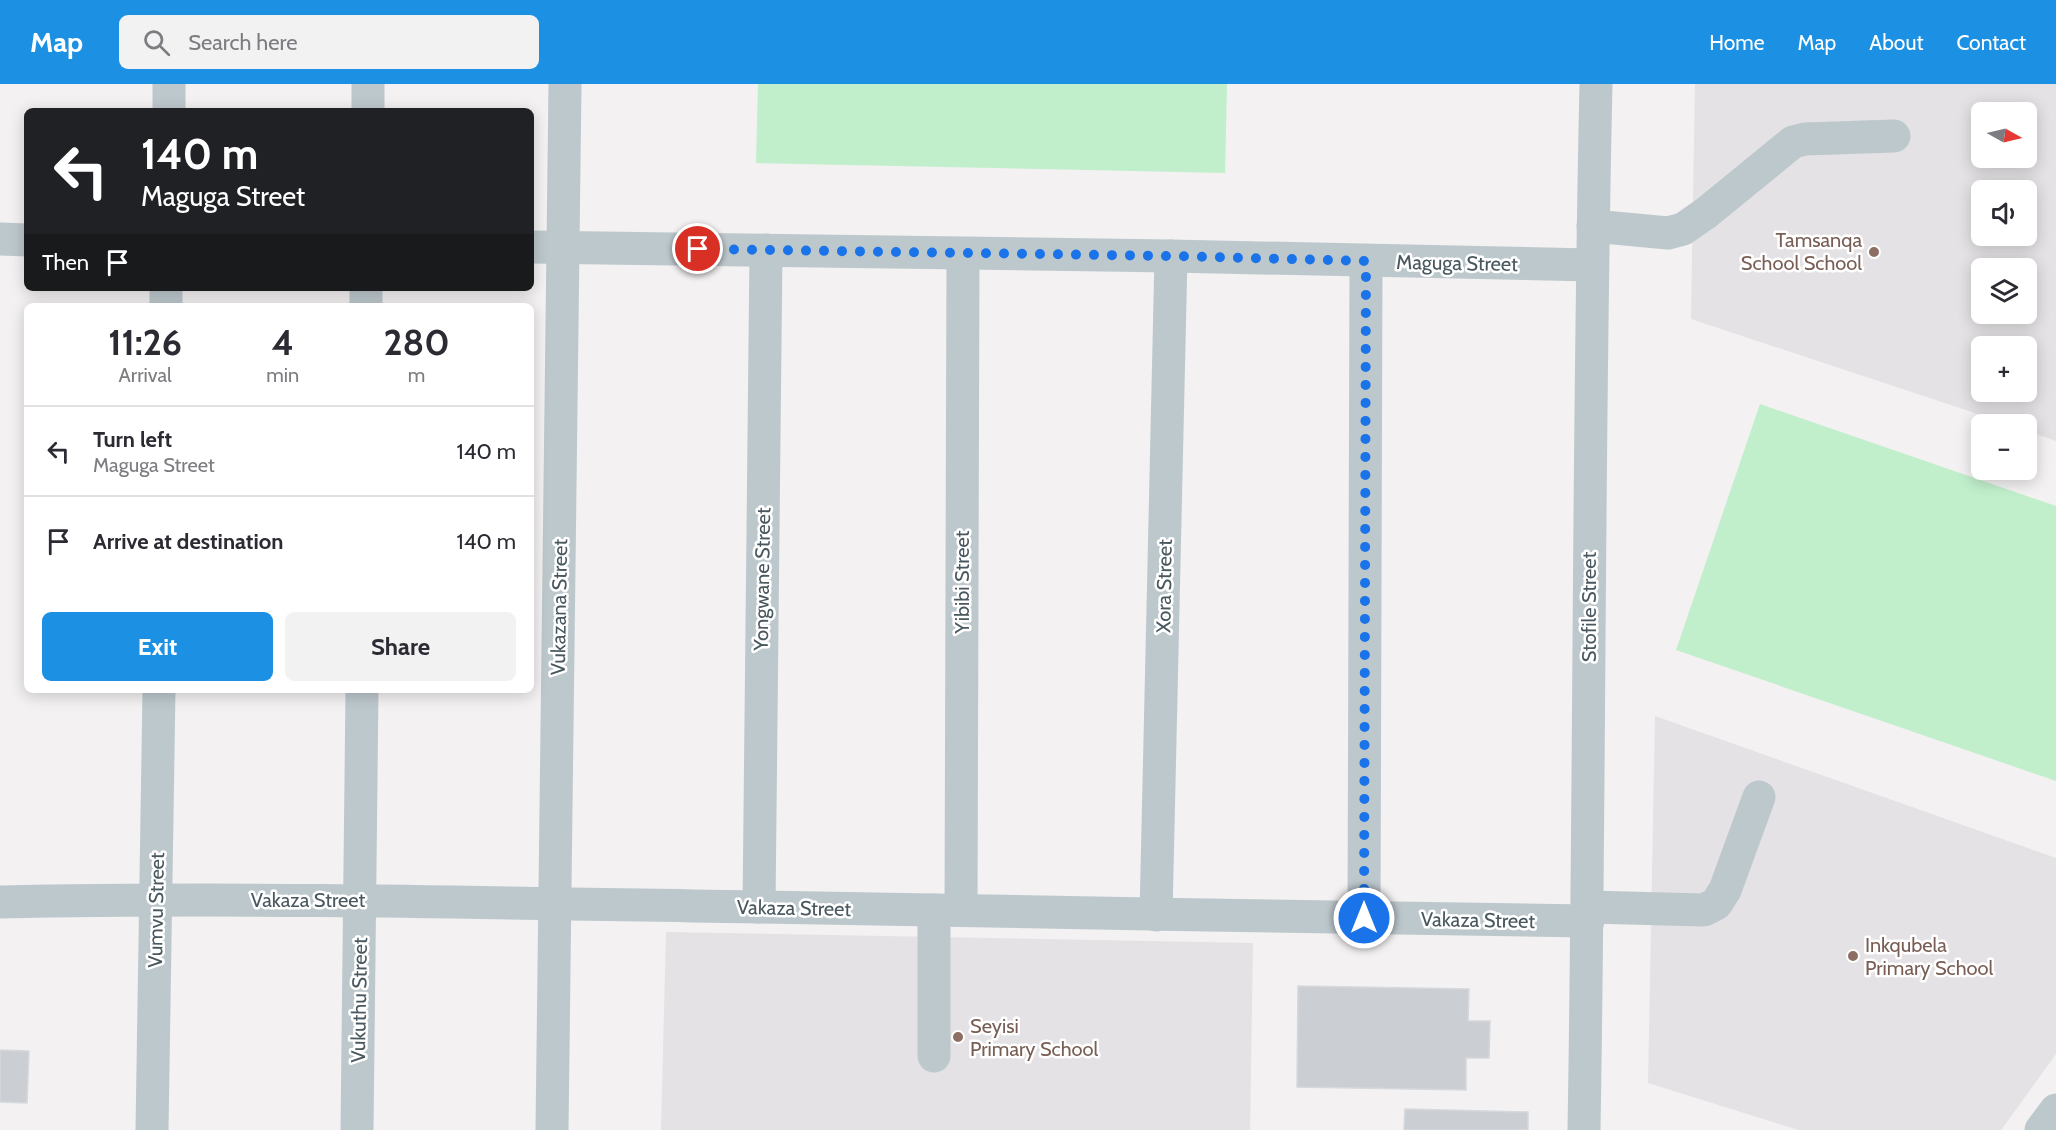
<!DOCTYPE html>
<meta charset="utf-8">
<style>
:root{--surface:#fff;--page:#f2f2f3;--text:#2b2b33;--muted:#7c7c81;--line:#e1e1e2;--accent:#1c90e3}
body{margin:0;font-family:Cabin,sans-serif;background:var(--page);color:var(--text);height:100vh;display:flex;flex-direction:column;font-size:22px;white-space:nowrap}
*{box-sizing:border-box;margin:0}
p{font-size:20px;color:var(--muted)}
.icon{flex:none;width:33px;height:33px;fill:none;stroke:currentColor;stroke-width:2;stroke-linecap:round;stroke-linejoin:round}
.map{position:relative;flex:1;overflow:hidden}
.sheet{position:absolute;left:24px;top:219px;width:510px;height:390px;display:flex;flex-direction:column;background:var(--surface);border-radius:9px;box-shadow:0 3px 15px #0003}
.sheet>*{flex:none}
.guide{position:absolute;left:24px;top:24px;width:510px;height:183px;border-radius:9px;box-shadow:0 3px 15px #0003;background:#202124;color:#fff;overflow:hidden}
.needle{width:39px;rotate:98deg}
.controls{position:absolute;left:1971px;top:18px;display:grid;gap:12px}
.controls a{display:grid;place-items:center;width:66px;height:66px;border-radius:9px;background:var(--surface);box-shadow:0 3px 15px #0003;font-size:30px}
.pin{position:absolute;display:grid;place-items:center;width:51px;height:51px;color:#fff;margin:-26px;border:3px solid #fff;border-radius:50%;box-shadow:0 2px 6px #0007}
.me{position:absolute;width:66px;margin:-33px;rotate:0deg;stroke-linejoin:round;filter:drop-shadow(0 0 4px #0008)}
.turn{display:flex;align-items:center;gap:21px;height:126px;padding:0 18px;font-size:27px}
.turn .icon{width:78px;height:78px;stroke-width:2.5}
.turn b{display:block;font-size:42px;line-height:51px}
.then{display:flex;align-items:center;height:57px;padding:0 18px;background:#0003;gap:12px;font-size:22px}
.eta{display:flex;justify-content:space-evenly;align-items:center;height:102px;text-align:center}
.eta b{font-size:36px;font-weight:800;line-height:42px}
.cta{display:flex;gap:12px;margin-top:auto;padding:12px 18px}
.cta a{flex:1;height:69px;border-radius:9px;background:var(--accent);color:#fff;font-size:24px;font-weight:800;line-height:69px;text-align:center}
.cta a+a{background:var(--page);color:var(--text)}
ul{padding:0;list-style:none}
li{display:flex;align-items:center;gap:18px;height:90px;padding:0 18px;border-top:2px solid var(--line)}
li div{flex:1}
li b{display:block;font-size:22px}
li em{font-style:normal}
header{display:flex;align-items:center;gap:36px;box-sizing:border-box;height:84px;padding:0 30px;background:var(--accent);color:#fff}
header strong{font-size:28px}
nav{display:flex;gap:33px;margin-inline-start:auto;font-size:21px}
.search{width:420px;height:54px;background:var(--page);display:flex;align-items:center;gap:15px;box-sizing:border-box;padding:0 21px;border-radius:9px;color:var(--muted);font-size:22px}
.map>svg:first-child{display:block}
.education{fill:#e4e2e4;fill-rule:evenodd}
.green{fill:#c1efcc}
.building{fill:#cbcfd3;stroke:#d5d8dc;stroke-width:1.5}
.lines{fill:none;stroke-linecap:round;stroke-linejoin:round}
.minor{stroke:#bdc8cd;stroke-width:33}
.route{stroke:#1a73e8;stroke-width:10;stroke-dasharray:0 18}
.education-dot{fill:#8d6e63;stroke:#fff;stroke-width:2}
.labels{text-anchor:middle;stroke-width:5;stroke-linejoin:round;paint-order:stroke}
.education-label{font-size:20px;fill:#785e54;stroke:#fff;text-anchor:start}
.street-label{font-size:20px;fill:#49585f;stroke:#fff}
</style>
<header>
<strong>Map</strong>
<div class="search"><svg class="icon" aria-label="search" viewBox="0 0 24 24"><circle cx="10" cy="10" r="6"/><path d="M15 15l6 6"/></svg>Search here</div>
<nav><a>Home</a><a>Map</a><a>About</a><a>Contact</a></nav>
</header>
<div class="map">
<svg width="2056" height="1046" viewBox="0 0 2056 1046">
<rect width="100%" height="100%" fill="#f3f1f2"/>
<g class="education">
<path d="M1695 0H2056V357L2027 347 2026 340H2008L1691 235ZM1982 28H2026V74H1982ZM1982 106H2026V152H1982ZM1982 184H2026V230H1982ZM1982 262H2026V308H1982Z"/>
<path d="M1655 632 2056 774V970L2001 1046H1798L1648 999Z"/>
<path d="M666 848 1253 859 1250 1046H661Z"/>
</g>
<g class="green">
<path d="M758 0H1227L1225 89 756 79Z"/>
<path d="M1760 320 2056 422V697L1676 566Z"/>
</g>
<g class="building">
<path d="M1298 902 1469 905 1468 937H1490L1489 974H1466V1006L1297 1003Z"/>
<path d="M0 966 29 967 27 1019 0 1018Z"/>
<path d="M1405 1025 1528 1028V1046H1404Z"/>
</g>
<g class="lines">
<g class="minor">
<path d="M169 27V0"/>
<path d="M368 27V0"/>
<path d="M1593 142 1668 149 1683 145 1706 129 1793 58 1805 55 1894 52"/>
<path d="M0 155 27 156"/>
<path d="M531 163 1171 172 1591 181"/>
<path d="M166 222V204"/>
<path d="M366 222V204"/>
<path d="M0 818C253 813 505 819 758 823 1035 828 1311 833 1588 837"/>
<path d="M759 823 766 166"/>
<path d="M1588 823 1704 826 1716 820 1725 806 1759 713"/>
<path d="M961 826 963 170"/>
<path d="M1156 831 1171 172"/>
<path d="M1364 834 1366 177"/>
<path d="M934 972V826"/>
<path d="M152 1046 159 606"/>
<path d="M357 1046 362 606"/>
<path d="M552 1046 565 0"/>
<path d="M1584 1046C1590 697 1588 349 1596 0"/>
<path d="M2041 1046 2056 1026"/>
</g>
</g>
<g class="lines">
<path class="route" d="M698 165 1171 172 1366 177 1364 834"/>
</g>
<g class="education-dot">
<circle cx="1874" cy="168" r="6"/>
<circle cx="1853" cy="872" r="6"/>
<circle cx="958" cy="953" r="6"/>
</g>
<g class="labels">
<g class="education-label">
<text x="1862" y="163" text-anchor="end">Tamsanqa<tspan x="1862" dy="23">School School</tspan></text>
<text x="1865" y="868">Inkqubela<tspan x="1865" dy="23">Primary School</tspan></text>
<text x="970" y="949">Seyisi<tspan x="970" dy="23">Primary School</tspan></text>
</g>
<g class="street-label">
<text transform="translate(1457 179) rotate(1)" y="7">Maguga Street</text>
<text transform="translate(762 495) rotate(-89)" y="7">Yongwane Street</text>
<text transform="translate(962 498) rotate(-90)" y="7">Yibibi Street</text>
<text transform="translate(1164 502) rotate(-89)" y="7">Xora Street</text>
<text transform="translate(559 523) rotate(-89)" y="7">Vukazana Street</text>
<text transform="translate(1589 523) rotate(-90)" y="7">Stofile Street</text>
<text x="308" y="823">Vakaza Street</text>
<text transform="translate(794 824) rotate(1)" y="7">Vakaza Street</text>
<text transform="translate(156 826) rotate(-89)" y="7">Vumvu Street</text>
<text transform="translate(1478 836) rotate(1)" y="7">Vakaza Street</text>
<text transform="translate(359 916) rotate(-89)" y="7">Vukuthu Street</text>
</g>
</g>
</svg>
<div class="controls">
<a><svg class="needle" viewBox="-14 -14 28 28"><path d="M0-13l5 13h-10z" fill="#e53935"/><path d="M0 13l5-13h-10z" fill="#7c7c81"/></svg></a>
<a><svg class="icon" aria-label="sound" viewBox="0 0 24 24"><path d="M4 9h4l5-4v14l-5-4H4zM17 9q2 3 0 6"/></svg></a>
<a><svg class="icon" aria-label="layers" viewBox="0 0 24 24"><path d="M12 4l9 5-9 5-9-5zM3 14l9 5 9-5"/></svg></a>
<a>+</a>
<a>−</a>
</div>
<div class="pin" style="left:698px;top:165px;background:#d93025"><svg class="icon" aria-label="arrive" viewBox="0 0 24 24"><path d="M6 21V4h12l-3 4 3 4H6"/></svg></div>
<svg class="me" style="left:1364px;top:834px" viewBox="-20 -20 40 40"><circle r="17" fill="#1a73e8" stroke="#fff" stroke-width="3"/><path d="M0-11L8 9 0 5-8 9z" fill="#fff"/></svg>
<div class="guide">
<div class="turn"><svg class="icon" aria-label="left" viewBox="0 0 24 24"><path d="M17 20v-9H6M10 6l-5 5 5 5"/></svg><div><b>140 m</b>Maguga Street</div></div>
<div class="then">Then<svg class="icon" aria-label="arrive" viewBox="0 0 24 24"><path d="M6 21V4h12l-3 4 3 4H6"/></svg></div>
</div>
<section class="sheet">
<div class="eta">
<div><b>11:26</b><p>Arrival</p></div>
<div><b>4</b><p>min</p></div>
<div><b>280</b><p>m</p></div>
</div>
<ul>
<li><svg class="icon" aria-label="left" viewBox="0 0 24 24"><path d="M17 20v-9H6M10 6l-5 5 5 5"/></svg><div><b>Turn left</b><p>Maguga Street</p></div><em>140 m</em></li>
<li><svg class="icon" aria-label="arrive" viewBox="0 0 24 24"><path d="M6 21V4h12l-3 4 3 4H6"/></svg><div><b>Arrive at destination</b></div><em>140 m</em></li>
</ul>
<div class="cta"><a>Exit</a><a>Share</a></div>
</section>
</div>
